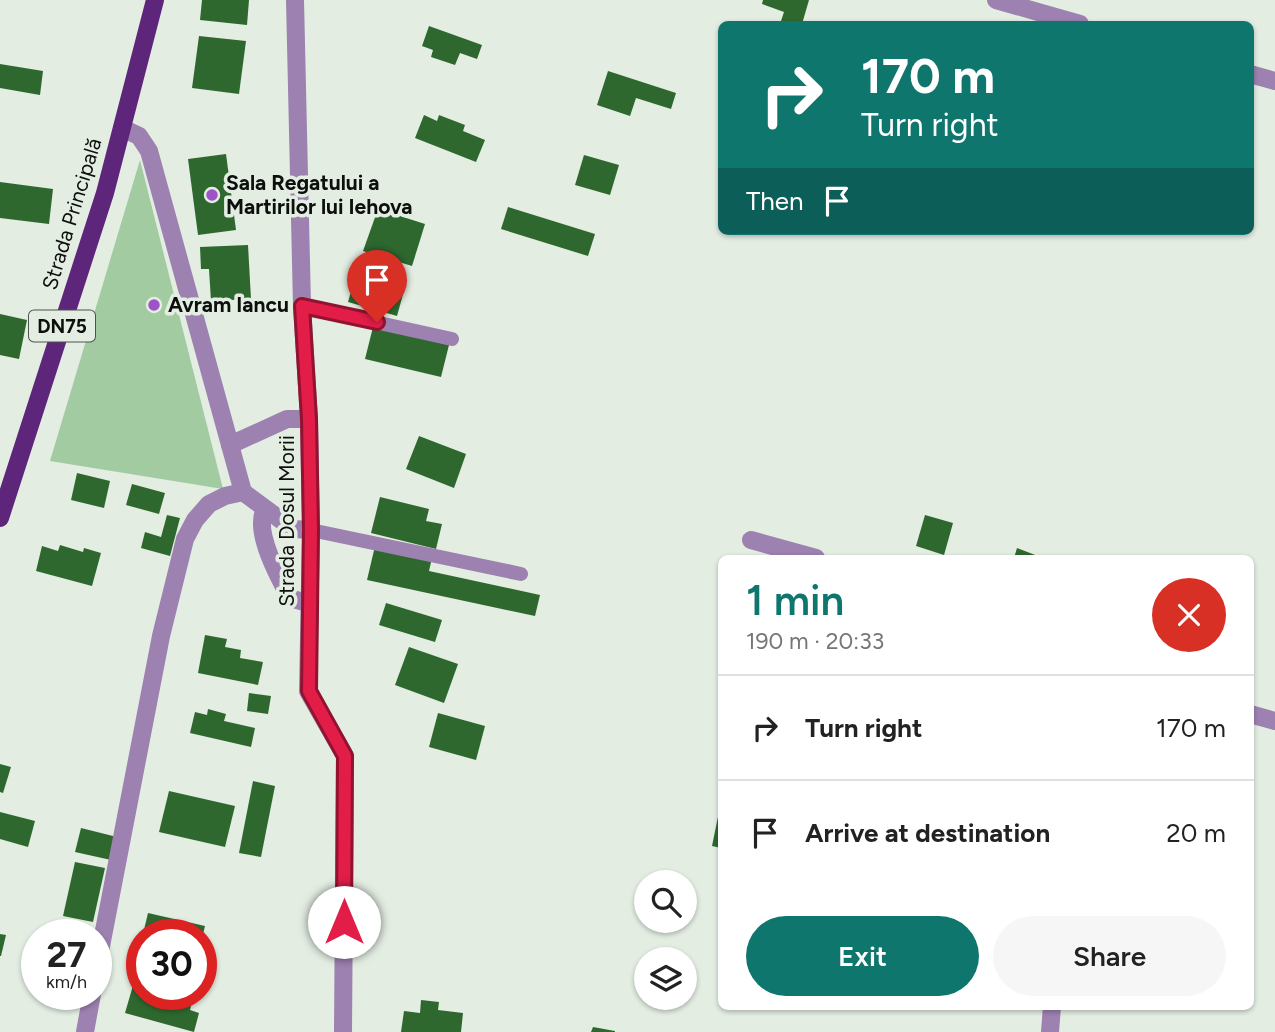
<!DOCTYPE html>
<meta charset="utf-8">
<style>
:root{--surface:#fff;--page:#f6f6f6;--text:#222;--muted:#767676;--line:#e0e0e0;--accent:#0f766e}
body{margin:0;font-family:Figtree,sans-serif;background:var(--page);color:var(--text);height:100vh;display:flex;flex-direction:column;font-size:26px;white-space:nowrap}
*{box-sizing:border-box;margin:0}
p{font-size:23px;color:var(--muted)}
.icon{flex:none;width:38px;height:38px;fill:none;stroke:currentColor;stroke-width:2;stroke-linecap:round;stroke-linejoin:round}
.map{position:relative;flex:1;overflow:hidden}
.sheet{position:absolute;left:718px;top:555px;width:536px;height:455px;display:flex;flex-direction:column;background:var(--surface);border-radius:10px;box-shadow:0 2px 5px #0004}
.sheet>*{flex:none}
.top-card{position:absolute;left:718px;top:21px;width:536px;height:214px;border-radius:10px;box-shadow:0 2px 5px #0004;background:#0f766e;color:#fff;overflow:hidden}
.fabs{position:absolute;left:634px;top:870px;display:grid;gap:14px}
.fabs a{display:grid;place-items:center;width:63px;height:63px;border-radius:50%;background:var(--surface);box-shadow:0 2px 5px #0004;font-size:35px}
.speed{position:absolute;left:21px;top:919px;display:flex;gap:14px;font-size:35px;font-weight:700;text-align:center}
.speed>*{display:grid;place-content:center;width:91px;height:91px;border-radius:50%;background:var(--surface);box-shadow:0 2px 5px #0004;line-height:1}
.speed small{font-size:18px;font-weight:400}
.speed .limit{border:10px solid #d22;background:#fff;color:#111}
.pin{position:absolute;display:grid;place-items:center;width:60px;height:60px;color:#fff;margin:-72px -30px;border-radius:50% 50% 50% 0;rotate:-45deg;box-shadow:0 0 7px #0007}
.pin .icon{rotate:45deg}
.me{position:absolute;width:77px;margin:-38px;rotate:0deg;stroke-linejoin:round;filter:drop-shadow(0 0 5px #0008)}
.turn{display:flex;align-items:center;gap:24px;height:147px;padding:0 28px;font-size:32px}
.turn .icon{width:91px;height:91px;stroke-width:2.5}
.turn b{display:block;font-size:49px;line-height:60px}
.then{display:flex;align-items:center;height:66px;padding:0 28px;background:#0003;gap:14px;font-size:26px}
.round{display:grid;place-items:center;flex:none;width:74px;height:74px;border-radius:37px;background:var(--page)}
.overview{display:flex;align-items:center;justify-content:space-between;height:119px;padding:0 28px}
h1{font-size:42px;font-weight:600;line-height:52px;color:var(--accent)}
.primary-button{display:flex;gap:14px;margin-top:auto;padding:14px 28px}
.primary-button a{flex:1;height:80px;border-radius:42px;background:var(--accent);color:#fff;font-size:28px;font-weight:600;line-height:80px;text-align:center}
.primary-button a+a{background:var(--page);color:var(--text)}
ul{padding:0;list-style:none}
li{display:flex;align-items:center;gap:21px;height:105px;padding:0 28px;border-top:2px solid var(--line)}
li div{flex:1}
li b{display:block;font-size:26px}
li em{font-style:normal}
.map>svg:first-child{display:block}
.green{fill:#a2cba1}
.building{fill:#2e682f}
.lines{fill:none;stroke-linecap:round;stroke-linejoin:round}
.lane{stroke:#9d81b0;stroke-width:14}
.street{stroke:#9d81b0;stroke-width:18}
.primary{stroke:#5e267b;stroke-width:18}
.route-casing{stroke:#92132f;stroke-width:18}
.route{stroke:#e11d48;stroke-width:12}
.poi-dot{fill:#9e54c7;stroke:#e3ede2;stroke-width:2.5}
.labels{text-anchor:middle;stroke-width:7;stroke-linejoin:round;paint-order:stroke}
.shield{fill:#e3ede2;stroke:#4c524c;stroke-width:2}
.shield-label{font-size:19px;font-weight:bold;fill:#0c0f0c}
.poi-label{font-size:21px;font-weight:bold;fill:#0c0f0c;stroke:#e3ede2;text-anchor:start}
.street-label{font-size:21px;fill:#0c0f0c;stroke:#e3ede2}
</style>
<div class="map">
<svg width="1275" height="1032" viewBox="0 0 1275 1032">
<rect width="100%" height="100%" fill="#e3ede2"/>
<path class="green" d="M140 160 223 489 50 461Z"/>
<g class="building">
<path d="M202 0H249L247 25 200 20Z"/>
<path d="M763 0H809L802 24H780L784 12 762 4Z"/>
<path d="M429 26 482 45 477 59 460 53 455 65 431 57 433 50 422 46Z"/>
<path d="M199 36 246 41 239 94 192 88Z"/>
<path d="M0 64 43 71 40 95 0 88Z"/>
<path d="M608 71 676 93 671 109 636 98 630 116 597 105Z"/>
<path d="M424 115 437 121 439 115 465 125 463 131 485 140 476 162 415 138Z"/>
<path d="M226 154 236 230 198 235 188 159Z"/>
<path d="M584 155 619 165 610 195 575 185Z"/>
<path d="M0 182 53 189 49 224 0 218Z"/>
<path d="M508 207 595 234 588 256 501 229Z"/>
<path d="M378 209 425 224 412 266 363 251Z"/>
<path d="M248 245 251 299 211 301 209 269H201L200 247Z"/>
<path d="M358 267 407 280 397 316 348 302Z"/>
<path d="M0 314 27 320 19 359 0 355Z"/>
<path d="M373 327 449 345 441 377 365 359Z"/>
<path d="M419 436 466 454 454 488 406 469Z"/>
<path d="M77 473 110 481 104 508 71 500Z"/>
<path d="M132 484 165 493 159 514 126 505Z"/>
<path d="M380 497 429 509 426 521 442 524 436 549 371 533Z"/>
<path d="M167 515 180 518 170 556 141 548 145 532 161 537Z"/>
<path d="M925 515 953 523 944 555 916 546Z"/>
<path d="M60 545 83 552 84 548 101 553 92 586 36 571 42 546 58 551Z"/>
<path d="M375 546 432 558 429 571 540 595 535 616 367 580Z"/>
<path d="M1017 548 1043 558H1014Z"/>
<path d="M386 603 442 620 435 642 379 625Z"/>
<path d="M205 635 227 639 225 647 241 650 240 658 263 662 258 685 198 673Z"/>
<path d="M409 647 458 664 444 703 395 685Z"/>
<path d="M249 693 271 696 268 714 247 711Z"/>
<path d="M208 709 226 714 224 721 255 728 251 747 190 733 195 712 207 715Z"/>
<path d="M438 713 485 726 476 760 429 747Z"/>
<path d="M0 764 11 767 3 793 0 792Z"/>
<path d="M253 781 275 786 261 857 239 853Z"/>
<path d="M169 791 235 806 225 847 159 832Z"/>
<path d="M720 807H721V848L712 846Z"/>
<path d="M0 812 35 821 28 847 0 839Z"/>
<path d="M81 828 117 837 111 860 75 852Z"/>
<path d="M75 862 105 868 93 922 63 916Z"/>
<path d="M148 913 205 926 203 934H143Z"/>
<path d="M0 934 6 935 1 956H0Z"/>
<path d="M134 982 142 984V994H177L193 998 190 1010 199 1013 194 1032 125 1013Z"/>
<path d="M421 1000 439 1002 438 1010 463 1013 461 1032H401L404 1011 420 1013Z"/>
<path d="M593 1027 615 1031V1032H591Z"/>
</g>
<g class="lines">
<g class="lane">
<path d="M302 306 452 339"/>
<path d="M311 530 521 574"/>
</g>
<g class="street">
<path d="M295 0 302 306 309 419 311 530 308 691 345 756 343 1032"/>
<path d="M996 0 1080 24"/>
<path d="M1250 74 1275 81"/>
<path d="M122 128 139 136 149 151 243 492 293 529 311 530"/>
<path d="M230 445 287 419H309"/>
<path d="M265 509C253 531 279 578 290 598L310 604"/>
<path d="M751 540 816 558"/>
<path d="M1250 714 1275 721"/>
<path d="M96 972 161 636 185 539 195 520 209 504 225 496 243 492"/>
<path d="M85 1032 92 994"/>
<path d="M1050 1032 1052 1006"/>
</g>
<path class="primary" d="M0 518 105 193 155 0"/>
</g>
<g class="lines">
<defs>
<path id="route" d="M344 922 345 756 309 691 311 530 309 419 302 306 377 322"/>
</defs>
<use href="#route" class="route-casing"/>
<use href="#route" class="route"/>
</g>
<g class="poi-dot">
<circle cx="212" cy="195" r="7"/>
<circle cx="154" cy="305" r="7"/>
</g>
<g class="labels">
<rect class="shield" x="29" y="310.5" width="66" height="31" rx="5"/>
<g class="shield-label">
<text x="62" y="333">DN75</text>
</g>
<g class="poi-label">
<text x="226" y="190">Sala Regatului a<tspan x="226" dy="24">Martirilor lui Iehova</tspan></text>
<text x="168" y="312">Avram Iancu</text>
</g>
<g class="street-label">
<text transform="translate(72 214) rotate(-73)" y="7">Strada Principală</text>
<text transform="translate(287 521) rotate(-90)" y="7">Strada Dosul Morii</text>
</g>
</g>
</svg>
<div class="fabs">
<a><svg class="icon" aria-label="search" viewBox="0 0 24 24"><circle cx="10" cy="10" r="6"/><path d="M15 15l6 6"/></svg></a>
<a><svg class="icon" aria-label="layers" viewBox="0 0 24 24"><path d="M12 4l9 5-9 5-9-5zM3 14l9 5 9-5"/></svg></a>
</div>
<div class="speed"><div>27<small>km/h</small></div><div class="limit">30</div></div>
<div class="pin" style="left:377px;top:322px;background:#d93025"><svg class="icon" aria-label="arrive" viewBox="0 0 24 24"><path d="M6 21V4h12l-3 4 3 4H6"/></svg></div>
<svg class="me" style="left:344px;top:922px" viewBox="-20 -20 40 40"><circle r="19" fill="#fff"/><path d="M0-13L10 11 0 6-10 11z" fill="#e11d48"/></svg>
<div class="top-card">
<div class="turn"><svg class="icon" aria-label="right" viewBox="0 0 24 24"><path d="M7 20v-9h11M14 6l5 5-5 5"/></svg><div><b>170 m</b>Turn right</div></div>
<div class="then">Then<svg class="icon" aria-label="arrive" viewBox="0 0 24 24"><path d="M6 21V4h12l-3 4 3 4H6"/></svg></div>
</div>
<section class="sheet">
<div class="overview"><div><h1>1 min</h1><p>190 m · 20:33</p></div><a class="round" style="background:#d93025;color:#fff"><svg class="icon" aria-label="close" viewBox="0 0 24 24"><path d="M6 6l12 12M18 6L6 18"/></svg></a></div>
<ul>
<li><svg class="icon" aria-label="right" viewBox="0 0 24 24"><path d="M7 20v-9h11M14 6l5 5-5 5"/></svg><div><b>Turn right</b></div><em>170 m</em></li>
<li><svg class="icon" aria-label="arrive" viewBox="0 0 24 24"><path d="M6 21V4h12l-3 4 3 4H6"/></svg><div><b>Arrive at destination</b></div><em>20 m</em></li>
</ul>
<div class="primary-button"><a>Exit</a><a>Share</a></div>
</section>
</div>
